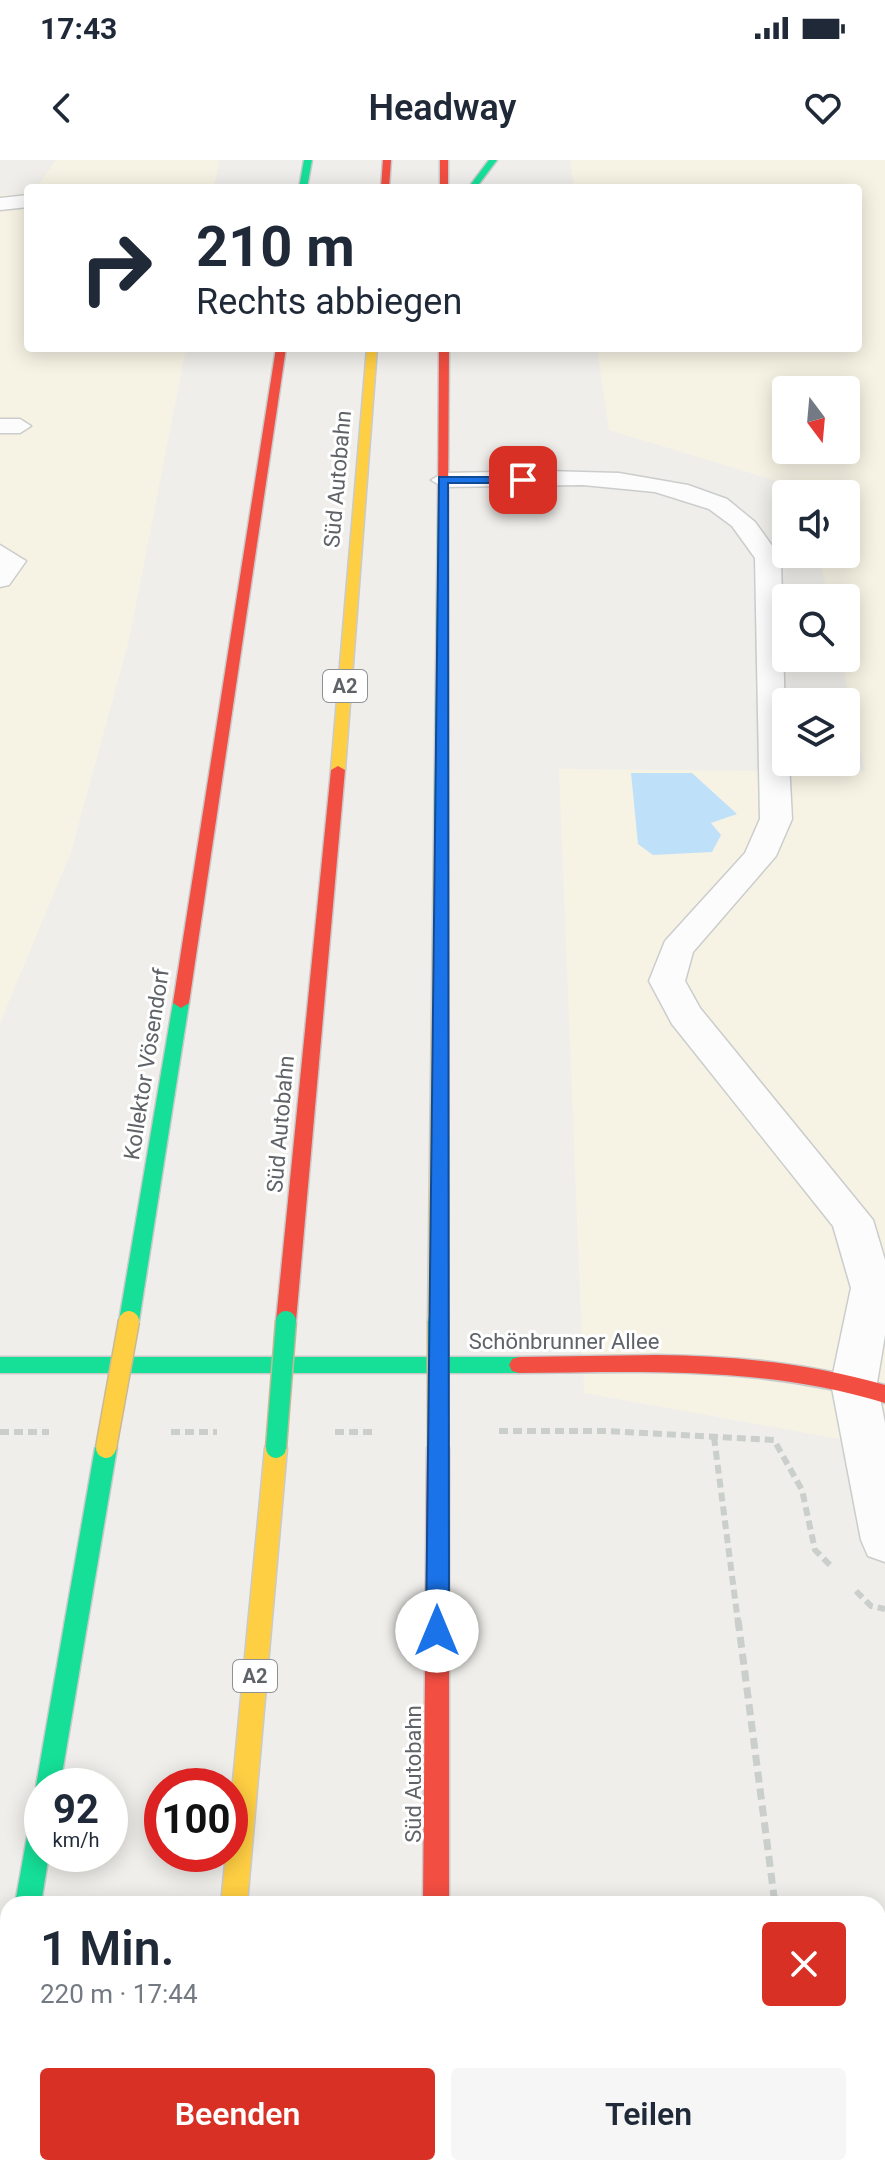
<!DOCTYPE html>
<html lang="de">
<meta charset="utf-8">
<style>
:root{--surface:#fff;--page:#f6f6f7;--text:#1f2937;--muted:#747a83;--accent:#d93025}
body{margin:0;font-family:Roboto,sans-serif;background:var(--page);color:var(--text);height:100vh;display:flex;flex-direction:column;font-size:30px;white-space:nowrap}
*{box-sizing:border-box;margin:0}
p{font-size:26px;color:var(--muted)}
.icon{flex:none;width:44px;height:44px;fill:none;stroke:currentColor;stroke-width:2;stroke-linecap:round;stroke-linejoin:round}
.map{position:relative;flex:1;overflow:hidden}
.sheet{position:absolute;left:0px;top:1736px;width:886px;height:280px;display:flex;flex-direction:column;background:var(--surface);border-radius:24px 24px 0 0;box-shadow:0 4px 20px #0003}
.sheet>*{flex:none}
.hud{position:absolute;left:24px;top:24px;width:838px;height:168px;border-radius:8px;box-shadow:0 4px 20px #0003;background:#fff;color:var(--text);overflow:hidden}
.needle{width:52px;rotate:164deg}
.tools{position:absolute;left:772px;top:216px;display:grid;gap:16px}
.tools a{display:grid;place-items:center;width:88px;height:88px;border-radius:8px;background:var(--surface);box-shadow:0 4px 20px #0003;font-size:40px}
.speed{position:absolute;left:24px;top:1608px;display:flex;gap:16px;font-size:40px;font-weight:700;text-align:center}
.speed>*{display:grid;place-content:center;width:104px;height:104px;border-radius:50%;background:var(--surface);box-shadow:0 4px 20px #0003;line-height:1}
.speed small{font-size:20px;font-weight:400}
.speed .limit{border:12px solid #d22;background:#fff;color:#111}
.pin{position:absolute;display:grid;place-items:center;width:68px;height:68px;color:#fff;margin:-34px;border-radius:16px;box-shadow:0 4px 12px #0006}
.me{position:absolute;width:88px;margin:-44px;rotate:0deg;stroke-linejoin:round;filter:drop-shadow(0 0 6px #0008)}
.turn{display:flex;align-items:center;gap:28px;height:168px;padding:0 40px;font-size:36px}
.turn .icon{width:104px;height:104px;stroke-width:2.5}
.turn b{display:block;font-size:56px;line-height:68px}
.round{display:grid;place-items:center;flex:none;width:84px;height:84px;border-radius:8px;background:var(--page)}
.head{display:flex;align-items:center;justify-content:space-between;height:136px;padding:0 40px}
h1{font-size:48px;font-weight:600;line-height:60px}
.button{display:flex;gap:16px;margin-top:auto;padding:16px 40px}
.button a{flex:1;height:92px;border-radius:8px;background:var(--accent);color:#fff;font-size:32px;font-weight:600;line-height:92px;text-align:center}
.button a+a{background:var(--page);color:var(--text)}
.status{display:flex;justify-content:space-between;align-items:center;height:56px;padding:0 40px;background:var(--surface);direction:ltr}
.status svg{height:22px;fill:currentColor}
header{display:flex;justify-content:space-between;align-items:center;height:104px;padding:0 40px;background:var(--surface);font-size:36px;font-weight:600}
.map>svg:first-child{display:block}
.commercial{fill:#f7f3e4;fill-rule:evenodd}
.water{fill:#bfe0f9}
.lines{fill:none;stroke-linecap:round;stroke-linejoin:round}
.lane-casing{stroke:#cbcccc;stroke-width:3}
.street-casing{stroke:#cbcccc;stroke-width:3}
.fast-casing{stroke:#cacacb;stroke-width:3}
.slow-casing{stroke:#cacacb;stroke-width:3}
.jam-casing{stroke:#cacacb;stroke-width:3}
.path-far1{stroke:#cacfcc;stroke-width:6;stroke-dasharray:9 5;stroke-linecap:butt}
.path{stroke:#cacfcc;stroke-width:7;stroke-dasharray:11 6;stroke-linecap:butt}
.lane{fill:#fdfcfc;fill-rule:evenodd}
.street{fill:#fdfcfc;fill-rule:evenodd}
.fast{fill:#16e098;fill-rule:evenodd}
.slow{fill:#ffcf43;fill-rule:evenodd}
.jam{fill:#f24e42;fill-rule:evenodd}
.fast-bridge-casing{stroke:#c8b996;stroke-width:23;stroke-linecap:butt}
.slow-bridge-casing{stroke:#c8b996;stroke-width:23;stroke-linecap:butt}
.fast-bridge{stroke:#16e098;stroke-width:20}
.slow-bridge{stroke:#ffcf43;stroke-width:20}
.route{fill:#1a73e8;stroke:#114b97;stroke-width:2}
.labels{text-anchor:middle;stroke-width:6;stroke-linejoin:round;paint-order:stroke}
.shield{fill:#fff;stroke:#8f9295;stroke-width:2}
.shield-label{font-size:20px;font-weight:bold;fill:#5f6368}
.street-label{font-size:22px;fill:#5f6368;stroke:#fff}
</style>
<div class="status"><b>17:43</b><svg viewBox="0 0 49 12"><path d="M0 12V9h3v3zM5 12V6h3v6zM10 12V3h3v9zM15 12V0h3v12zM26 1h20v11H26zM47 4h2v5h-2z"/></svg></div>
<header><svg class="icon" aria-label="back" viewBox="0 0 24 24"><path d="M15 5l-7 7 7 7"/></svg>Headway<svg class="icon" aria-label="heart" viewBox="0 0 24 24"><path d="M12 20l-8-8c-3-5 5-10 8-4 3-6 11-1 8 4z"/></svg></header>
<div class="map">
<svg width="885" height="2016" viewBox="0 0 885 2016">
<rect width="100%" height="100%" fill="#efeeea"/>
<g class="commercial">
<path d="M56 0H219L214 28H36Z"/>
<path d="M570 0H885V1287L584 1233 559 609 865 612 841 498H846V438H828L819 394H846V334H786V337L774 320 609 270 597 188H858V28H574ZM786 230H846V290H786Z"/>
<path d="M28 34V188H186L129 480 71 692 0 863V35Z"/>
</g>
<path class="water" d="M692 613 737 654 711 663 721 675 712 692 653 695 638 684 631 613Z"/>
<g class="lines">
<defs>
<g id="lane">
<path d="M0 259H20L31 266 20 273H0Z"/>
<path d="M546 311 619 313 688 325 727 339 755 362 781 398 786 602H789L792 659 776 696 693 792 685 821 700 848 873 1060 885 1100V1175L877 1223 885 1263V1402L868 1396 861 1380 831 1223 851 1128 833 1066 672 864 649 821 665 781 745 693 760 659 755 398 732 366 709 349 655 332 583 325 443 327 431 320 443 313Z"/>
<path d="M0 385 26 401 9 425 0 427Z"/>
</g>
<path id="street" d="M28 35V47L0 50V38Z"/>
<g id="fast">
<path d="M304 0H312L307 28H299Z"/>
<path d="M489 0H497L476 28H468Z"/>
<path d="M443 342 448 345V682L441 686 434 682 438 345Z"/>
<path d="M181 838 189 843 139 1161 136 1167 129 1169 122 1167 119 1161 173 843Z"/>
<path d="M0 1197H519L526 1199 529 1205 526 1211 519 1213H0Z"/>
<path d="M106 1279 113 1282 117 1288 60 1626H42V1636L36 1626 95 1288 99 1282Z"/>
<path d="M42 1648V1694H49L41 1744H15L30 1660 33 1651Z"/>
</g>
<g id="slow">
<path d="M367 188H377L345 610 338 614 331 610Z"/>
<path d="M441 678 448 682V1161L445 1167 438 1169 431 1167 428 1161 434 682Z"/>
<path d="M276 1279 283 1282 287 1288 247 1744H221L226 1694H230V1652L265 1288 269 1282Z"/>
<path d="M8 1843V1913L0 1917V1847Z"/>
<rect x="195" y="2008" width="28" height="8"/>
</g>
<g id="jam">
<path d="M383 0H391L389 28H381Z"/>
<rect x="440" y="0" width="8" height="28"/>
<path d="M276 188H286L189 843 181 848 173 843Z"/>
<path d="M439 188H449L448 345 443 348 438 345Z"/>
<path d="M338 606 345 610 296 1161 293 1167 286 1169 279 1167 276 1161 331 610Z"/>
<path d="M657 1195C736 1196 810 1203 885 1225V1243C763 1206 645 1212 519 1213L512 1211 509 1205 512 1199 519 1197Z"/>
<path d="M438 1279 445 1282 449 1288V1744H423L427 1288 431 1282Z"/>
<rect x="421" y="2008" width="28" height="8"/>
</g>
</defs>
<use href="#lane" class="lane-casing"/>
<use href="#street" class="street-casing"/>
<use href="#fast" class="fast-casing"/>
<use href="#slow" class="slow-casing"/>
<use href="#jam" class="jam-casing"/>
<g class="path-far1">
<path d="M499 1271H607L774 1280 802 1330 815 1390 832 1407"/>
<path d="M0 1272H49"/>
<path d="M171 1272H217"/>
<path d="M335 1272H377"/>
<path d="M714 1277 738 1462"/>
<path d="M856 1431 871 1446 885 1449"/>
</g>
<g class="path">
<path d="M738 1460 775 1744"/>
<path d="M809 2008 810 2016"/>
</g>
<use href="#lane" class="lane"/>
<use href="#street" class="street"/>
<use href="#fast" class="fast"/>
<use href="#slow" class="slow"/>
<use href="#jam" class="jam"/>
<defs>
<g id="fast-bridge">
<path d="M438 1161V1288"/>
<path d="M276 1288 286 1161"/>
</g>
<path id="slow-bridge" d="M106 1288 129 1161"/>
</defs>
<use href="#fast-bridge" class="fast-bridge-casing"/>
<use href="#slow-bridge" class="slow-bridge-casing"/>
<use href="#fast-bridge" class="fast-bridge"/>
<use href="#slow-bridge" class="slow-bridge"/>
</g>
<path class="route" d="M439 317H523L529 320 523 323H448L449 1471 445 1478 437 1482 429 1478 426 1471Z"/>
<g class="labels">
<g class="shield">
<rect x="323" y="510" width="44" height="32" rx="6"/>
<rect x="233" y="1500" width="44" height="32" rx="6"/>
</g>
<g class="shield-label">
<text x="345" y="533">A2</text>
<text x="255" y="1523">A2</text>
</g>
<g class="street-label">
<text transform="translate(337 319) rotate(-85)" y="8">Süd Autobahn</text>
<text transform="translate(146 904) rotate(-81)" y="8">Kollektor Vösendorf</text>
<text transform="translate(280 964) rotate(-85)" y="8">Süd Autobahn</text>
<text x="564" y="1189">Schönbrunner Allee</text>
<text transform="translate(413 1614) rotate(-90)" y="8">Süd Autobahn</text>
</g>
</g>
</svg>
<div class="tools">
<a><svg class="needle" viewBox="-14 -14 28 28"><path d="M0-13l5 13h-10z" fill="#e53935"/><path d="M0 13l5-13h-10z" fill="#747a83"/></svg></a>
<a><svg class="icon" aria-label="sound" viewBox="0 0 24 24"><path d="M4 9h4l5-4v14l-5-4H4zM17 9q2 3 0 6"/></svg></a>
<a><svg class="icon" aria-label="search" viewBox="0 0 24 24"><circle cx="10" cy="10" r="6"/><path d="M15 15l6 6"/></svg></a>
<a><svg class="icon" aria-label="layers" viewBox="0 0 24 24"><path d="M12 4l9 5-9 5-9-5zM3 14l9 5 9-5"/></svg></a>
</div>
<div class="speed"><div>92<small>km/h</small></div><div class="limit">100</div></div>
<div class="pin" style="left:523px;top:320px;background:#d93025"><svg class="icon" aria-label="arrive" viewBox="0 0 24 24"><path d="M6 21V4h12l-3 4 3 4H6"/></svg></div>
<svg class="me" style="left:437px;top:1471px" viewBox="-20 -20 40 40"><circle r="19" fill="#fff"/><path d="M0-13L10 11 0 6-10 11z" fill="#1a73e8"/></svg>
<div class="hud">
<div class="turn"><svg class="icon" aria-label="right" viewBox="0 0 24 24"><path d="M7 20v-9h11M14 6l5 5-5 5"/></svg><div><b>210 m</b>Rechts abbiegen</div></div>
</div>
<section class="sheet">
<div class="head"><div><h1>1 Min.</h1><p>220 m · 17:44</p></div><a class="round" style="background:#d93025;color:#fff"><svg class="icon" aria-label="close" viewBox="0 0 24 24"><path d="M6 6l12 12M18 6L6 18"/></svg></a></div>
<div class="button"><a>Beenden</a><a>Teilen</a></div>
</section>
</div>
